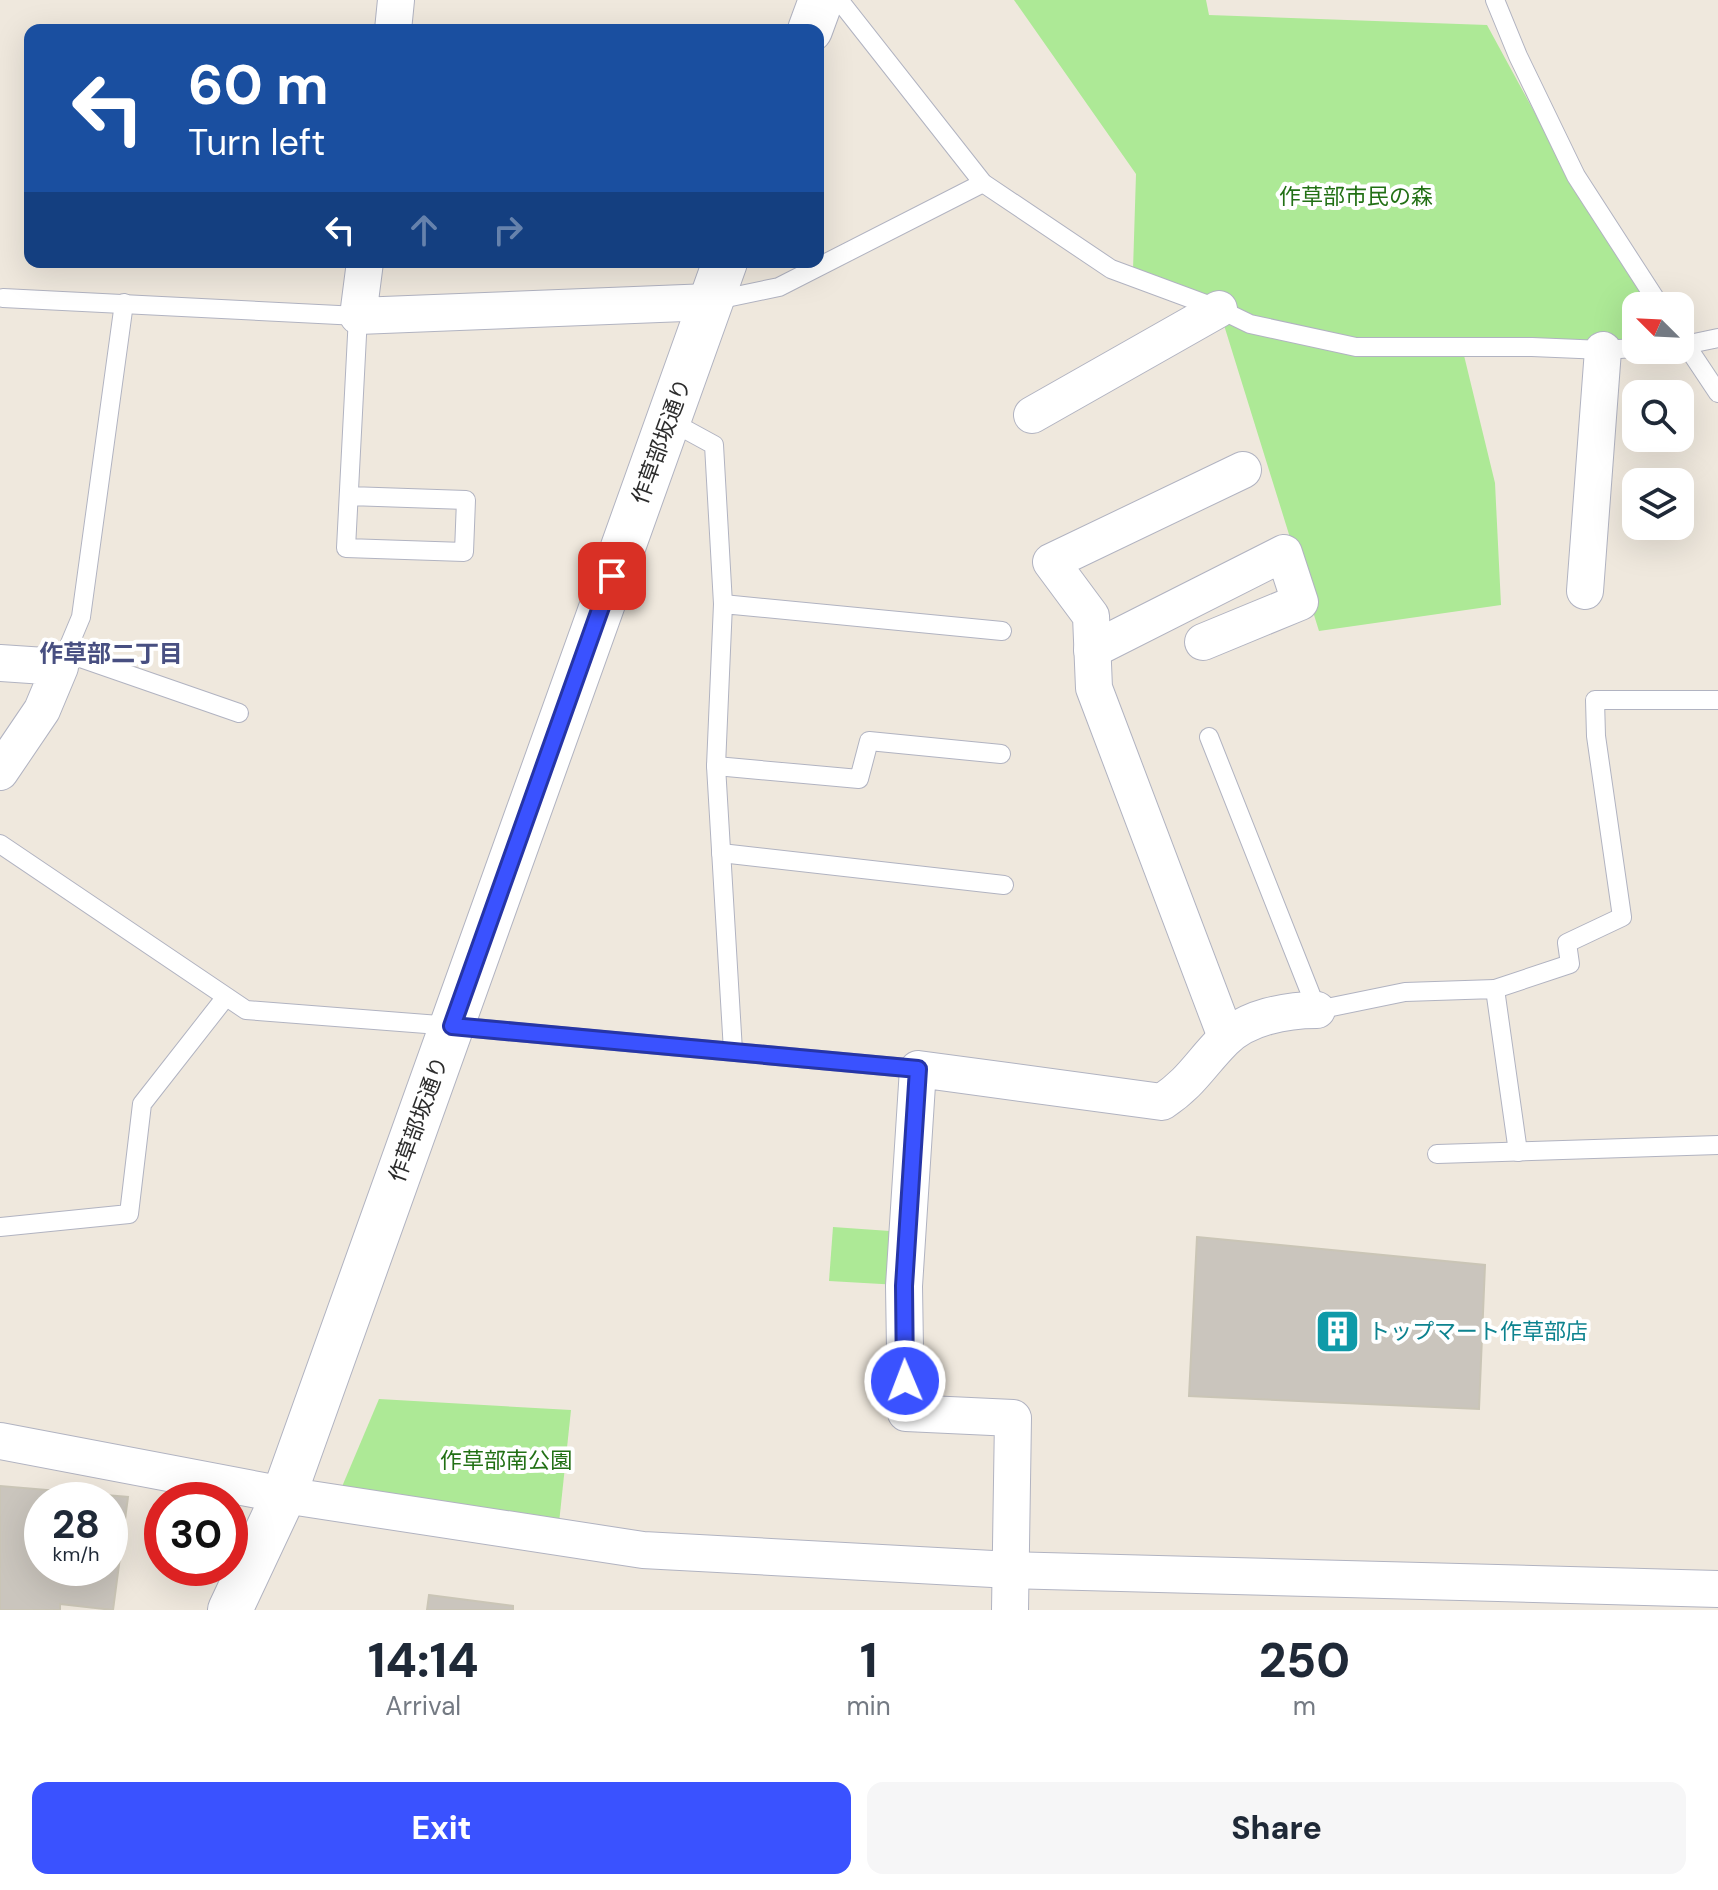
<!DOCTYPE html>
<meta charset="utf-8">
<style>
:root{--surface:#fff;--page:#f6f6f7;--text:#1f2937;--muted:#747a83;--accent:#3a52ff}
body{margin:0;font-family:"DM Sans","Noto Sans JP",sans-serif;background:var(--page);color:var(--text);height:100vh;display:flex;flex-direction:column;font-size:30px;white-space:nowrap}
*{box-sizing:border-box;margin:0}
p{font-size:26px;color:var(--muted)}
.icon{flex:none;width:44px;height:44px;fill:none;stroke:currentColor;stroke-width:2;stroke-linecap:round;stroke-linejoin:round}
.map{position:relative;height:1610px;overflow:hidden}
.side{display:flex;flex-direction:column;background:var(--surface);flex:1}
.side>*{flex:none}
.hud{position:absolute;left:24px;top:24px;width:800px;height:244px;border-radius:16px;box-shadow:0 8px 32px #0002;background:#1a4fa0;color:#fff;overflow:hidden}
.needle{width:52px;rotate:294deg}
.tools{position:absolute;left:1622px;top:292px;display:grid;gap:16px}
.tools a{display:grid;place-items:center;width:72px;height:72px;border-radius:16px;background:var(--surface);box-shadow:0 8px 32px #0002;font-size:40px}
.speed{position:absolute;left:24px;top:1482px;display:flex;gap:16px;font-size:40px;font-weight:700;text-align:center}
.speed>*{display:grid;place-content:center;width:104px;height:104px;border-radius:50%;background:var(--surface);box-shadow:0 8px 32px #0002;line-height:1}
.speed small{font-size:20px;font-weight:400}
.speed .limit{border:12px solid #d22;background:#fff;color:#111}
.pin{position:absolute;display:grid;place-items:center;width:68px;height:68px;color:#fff;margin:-34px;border-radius:16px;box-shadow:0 4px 12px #0006}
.me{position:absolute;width:88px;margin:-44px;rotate:359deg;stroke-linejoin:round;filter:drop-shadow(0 0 6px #0008)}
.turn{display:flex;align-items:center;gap:28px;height:168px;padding:0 32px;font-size:36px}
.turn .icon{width:104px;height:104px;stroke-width:2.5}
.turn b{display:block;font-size:56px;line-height:68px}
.lanes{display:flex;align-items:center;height:76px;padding:0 32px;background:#0003;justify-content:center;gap:40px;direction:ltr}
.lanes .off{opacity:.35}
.eta{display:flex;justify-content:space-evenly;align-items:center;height:136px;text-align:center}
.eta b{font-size:48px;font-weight:800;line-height:56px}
.cta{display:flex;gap:16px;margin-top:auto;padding:16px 32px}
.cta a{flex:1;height:92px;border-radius:16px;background:var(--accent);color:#fff;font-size:32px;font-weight:800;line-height:92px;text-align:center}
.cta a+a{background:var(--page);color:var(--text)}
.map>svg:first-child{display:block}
.green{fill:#ade996}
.building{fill:#cac5bd;stroke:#cac5b6;stroke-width:2;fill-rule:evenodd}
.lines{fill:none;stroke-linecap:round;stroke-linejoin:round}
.service-casing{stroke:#b1b3c1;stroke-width:20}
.minor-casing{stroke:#b1b3c1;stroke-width:38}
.tertiary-casing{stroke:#b1b3c1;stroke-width:46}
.service{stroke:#fff;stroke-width:18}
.minor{stroke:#fff;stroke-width:36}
.tertiary{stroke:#fff;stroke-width:44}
.route-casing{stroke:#2635a6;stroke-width:20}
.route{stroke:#3a52ff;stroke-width:14}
.labels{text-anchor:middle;stroke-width:8;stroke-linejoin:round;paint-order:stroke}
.park-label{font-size:22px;fill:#227015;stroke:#fff}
.street-label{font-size:22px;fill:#2c2c2c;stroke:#fff}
.culture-label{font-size:22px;fill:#0d838f;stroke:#fff;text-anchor:start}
.neighbourhood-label{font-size:24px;font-weight:bold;fill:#484f81;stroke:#fff}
</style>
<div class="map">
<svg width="1718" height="1610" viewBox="0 0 1718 1610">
<rect width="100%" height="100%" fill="#efe8dd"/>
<g class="green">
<path d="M1014 0H1206L1209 15 1487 25 1567 172 1656 306H1636V342L1460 339 1495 483 1501 605 1319 631 1219 309 1133 270 1136 174Z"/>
<path d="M833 1227 904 1232 899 1285 829 1281Z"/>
<path d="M379 1399 571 1410 559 1523 341 1489Z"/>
</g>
<g class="building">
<path d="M1197 1237 1485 1265 1479 1409 1189 1396Z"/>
<path d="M0 1486 128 1497 113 1610 60 1604V1610H0ZM42 1500H110V1568H42Z"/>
<path d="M429 1595 513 1606V1610H427Z"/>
</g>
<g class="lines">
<defs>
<g id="service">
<path d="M839 0 983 183 1111 269 1219 309 1250 324 1356 347H1532L1603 350 1636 348"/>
<path d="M1495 0 1518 56 1576 176 1660 306"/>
<path d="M3 298 358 316 346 548 464 552 466 500 349 496"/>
<path d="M712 301 779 287 983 183"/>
<path d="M1680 336 1718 393"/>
<path d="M1680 346 1718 338"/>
<path d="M670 421 714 445 723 604"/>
<path d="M66 653 239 713"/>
<path d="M60 667 81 617 124 303"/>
<path d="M1209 737 1317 1010 1405 992 1495 989 1518 1152"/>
<path d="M716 766 859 779 869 741 1001 754"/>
<path d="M0 844 246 1010 452 1026 918 1069"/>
<path d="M721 853 1004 885"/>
<path d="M1495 989 1570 964 1567 943 1622 917 1596 736 1595 700H1718"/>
<path d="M733 1051 716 766 723 604 1002 631"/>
<path d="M1437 1154 1718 1145"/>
<path d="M0 1227 129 1214 142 1104 225 998"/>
</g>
<g id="minor">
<path d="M393 30 396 0"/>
<path d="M365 262 358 316 710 302"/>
<path d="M1032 415 1219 309"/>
<path d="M1585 591 1603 350"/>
<path d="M1092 650 1284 553 1300 602 1203 642"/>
<path d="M0 663 60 667 42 710 0 772"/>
<path d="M1226 1037 1094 688 1091 616 1051 562 1243 470"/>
<path d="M0 1441 284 1495 643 1550 1011 1570 1718 1589"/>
<path d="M1010 1610 1013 1418 906 1413 904 1286 918 1069 1162 1102C1192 1082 1200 1064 1224 1040 1247 1017 1286 1010 1317 1010"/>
</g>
<g id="tertiary">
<path d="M810 30 821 0"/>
<path d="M230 1610 284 1495 725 262"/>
</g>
</defs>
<use href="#service" class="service-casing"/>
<use href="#minor" class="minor-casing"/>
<use href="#tertiary" class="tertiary-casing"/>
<use href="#service" class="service"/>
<use href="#minor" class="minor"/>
<use href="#tertiary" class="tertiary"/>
</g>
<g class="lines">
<defs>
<path id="route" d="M612 576 452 1026 918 1069 904 1286 905 1381"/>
</defs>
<use href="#route" class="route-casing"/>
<use href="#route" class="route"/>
</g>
<defs>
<symbol id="building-square" viewBox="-11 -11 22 22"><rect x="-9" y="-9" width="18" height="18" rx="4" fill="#0f9aa8" stroke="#fff"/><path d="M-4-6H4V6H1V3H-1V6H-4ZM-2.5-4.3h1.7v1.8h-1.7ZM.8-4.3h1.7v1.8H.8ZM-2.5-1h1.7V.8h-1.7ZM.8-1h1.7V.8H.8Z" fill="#fff"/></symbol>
</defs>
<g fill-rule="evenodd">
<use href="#building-square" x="1312" y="1306" width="51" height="51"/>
</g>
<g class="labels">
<g class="park-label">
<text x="1356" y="204">作草部市民の森</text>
<text x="506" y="1468">作草部南公園</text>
</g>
<g class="street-label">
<text transform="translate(661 441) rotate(-70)" y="8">作草部坂通り</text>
<text transform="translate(418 1119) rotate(-70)" y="8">作草部坂通り</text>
</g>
<g class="culture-label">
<text x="1368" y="1339">トップマート作草部店</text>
</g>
<g class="neighbourhood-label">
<text x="111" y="662">作草部二丁目</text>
</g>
</g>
</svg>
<div class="tools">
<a><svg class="needle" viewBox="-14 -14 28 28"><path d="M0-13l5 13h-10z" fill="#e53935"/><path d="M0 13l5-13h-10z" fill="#747a83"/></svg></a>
<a><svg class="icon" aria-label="search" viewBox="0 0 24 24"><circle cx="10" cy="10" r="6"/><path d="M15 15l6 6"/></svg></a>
<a><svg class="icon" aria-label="layers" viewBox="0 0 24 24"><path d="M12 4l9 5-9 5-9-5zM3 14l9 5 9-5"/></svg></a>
</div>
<div class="speed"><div>28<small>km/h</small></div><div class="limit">30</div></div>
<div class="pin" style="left:612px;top:576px;background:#d93025"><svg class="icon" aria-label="arrive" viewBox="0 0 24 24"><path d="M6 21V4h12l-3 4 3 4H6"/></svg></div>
<svg class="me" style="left:905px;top:1381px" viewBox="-20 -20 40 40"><circle r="17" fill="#3a52ff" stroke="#fff" stroke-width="3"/><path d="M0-11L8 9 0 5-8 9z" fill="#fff"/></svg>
<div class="hud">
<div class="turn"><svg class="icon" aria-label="left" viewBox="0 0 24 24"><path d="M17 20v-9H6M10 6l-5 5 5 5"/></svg><div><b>60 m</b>Turn left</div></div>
<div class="lanes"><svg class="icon" aria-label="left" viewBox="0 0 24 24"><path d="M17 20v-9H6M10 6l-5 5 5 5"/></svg><svg class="icon off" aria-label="ahead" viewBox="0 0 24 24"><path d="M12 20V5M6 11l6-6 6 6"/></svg><svg class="icon off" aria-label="right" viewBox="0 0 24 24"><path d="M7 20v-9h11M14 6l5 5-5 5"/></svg></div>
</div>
</div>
<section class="side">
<div class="eta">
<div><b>14:14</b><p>Arrival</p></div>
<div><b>1</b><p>min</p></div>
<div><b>250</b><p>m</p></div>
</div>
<div class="cta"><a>Exit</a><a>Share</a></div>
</section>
